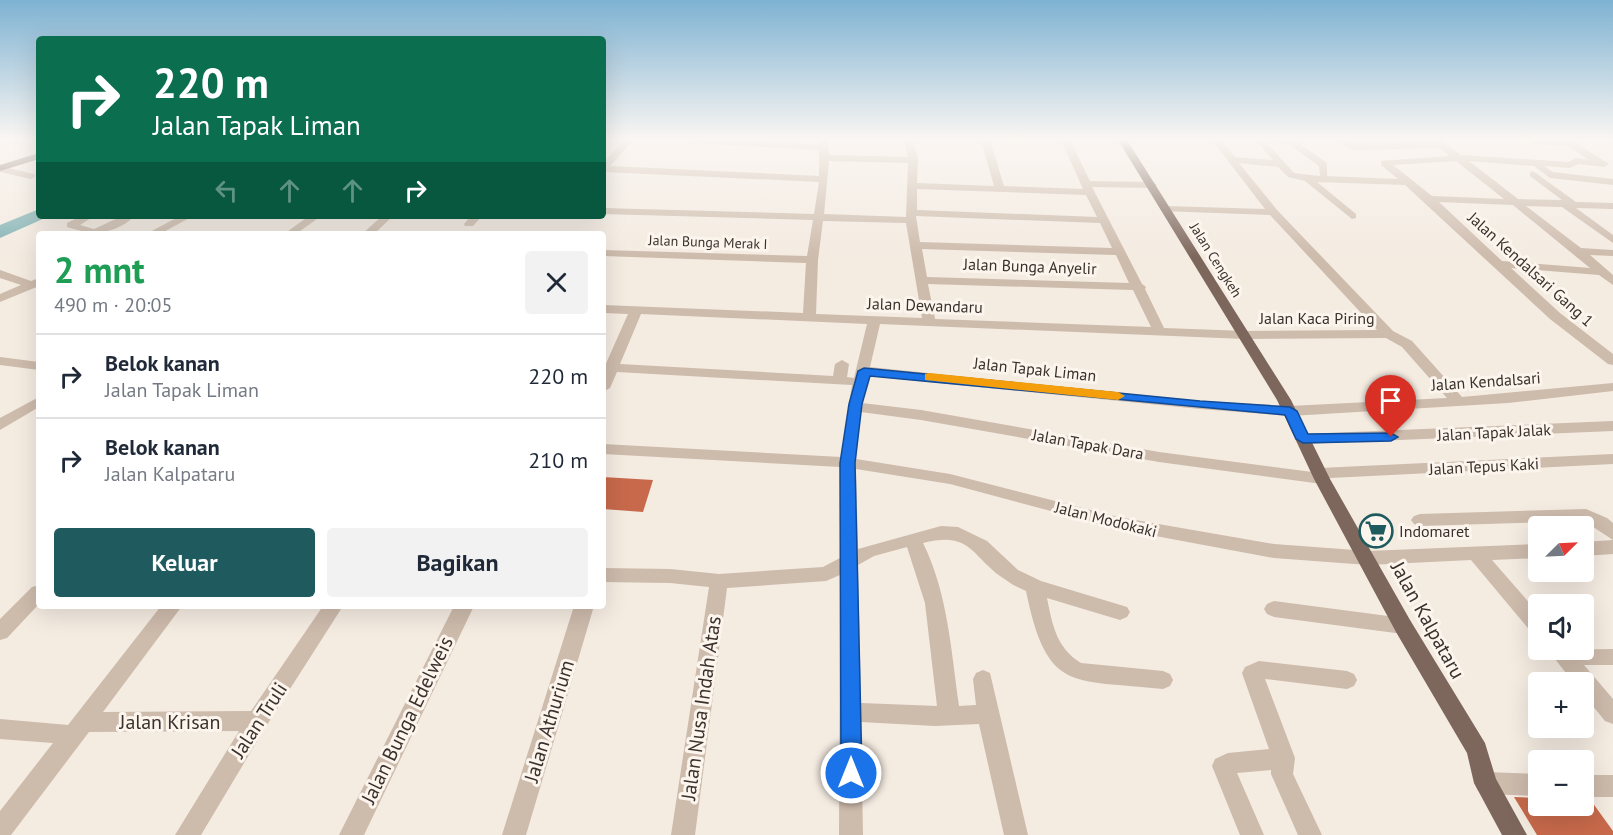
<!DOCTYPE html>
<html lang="id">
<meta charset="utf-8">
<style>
:root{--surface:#fff;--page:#f2f2f3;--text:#1f2937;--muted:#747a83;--line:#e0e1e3;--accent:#1f5a5e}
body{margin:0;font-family:"PT Sans",sans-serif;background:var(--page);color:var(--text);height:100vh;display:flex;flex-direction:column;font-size:22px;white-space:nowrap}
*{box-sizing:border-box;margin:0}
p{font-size:20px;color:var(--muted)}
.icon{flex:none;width:33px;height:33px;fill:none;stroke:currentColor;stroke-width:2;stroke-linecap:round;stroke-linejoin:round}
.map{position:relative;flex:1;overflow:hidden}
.drawer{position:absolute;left:36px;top:231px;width:570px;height:378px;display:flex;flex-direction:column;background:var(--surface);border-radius:6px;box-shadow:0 6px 24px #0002}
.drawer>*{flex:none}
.guide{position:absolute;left:36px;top:36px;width:570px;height:183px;border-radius:6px;box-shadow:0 6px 24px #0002;background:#0b6e4f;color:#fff;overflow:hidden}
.needle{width:39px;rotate:66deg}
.buttons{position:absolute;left:1528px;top:516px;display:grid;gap:12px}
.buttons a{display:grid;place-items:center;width:66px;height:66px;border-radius:6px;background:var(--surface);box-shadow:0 6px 24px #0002;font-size:30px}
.pin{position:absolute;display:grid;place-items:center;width:51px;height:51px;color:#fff;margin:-62px -26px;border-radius:50% 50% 50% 0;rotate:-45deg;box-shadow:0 0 6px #0007}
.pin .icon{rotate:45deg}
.me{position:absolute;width:66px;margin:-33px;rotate:0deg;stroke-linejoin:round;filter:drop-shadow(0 0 4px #0008)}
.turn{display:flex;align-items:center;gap:21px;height:126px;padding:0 18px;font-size:27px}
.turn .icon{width:78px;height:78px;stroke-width:2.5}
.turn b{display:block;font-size:42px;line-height:51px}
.lanes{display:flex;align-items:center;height:57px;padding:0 18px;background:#0003;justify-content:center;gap:30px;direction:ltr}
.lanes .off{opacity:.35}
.round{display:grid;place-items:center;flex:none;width:63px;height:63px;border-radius:6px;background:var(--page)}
.summary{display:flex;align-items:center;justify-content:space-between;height:102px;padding:0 18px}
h1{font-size:36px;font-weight:600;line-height:45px;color:#1e9e55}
.action{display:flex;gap:12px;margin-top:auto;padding:12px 18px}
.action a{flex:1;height:69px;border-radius:6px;background:var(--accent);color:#fff;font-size:24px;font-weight:600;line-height:69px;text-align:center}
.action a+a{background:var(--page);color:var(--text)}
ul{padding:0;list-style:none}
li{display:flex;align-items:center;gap:18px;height:84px;padding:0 18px;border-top:2px solid var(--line)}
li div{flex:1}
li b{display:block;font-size:22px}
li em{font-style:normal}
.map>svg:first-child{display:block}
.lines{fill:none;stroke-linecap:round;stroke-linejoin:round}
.river{fill:#7fb0b2;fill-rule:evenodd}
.building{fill:#c8694b}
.minor{fill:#cdbbac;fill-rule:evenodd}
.major{fill:#7d675c;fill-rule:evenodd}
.route{fill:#1a73e8;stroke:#114b97;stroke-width:1.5}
.slow{fill:#f59e0b}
.labels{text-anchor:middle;stroke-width:6;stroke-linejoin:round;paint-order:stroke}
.far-street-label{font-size:14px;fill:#3b302b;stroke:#fbf5ee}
.street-label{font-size:16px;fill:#3b302b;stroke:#fbf5ee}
.poi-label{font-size:16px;fill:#3b302b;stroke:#fbf5ee;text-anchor:start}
.near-street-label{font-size:20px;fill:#3b302b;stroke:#fbf5ee}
</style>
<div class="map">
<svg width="1613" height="835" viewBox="0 0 1613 835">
<rect width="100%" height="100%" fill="#f4ebe1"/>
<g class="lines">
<path class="river" d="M39 209V216H47L45 218 0 238V225Z"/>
</g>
<g class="building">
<path d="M603 477 653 480 643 512 603 509Z"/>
<path d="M1514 797 1539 798V806H1584V801L1592 802 1613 831V835H1537Z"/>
</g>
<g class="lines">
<g class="minor">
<path d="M7 140H21L17 143Z"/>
<path d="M625 140H634L610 166 819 176V150L694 143 690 140H742L819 145 820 140H828L829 155 908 157 904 140H913L918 160 917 183 994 186 981 140H990L1004 186 1083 189 1061 140H1070L1090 181 1152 182 1157 185 1152 188 1092 187 1142 284 1146 287 1145 289 1164 328 1245 331 1377 330 1270 215 1162 211 1161 209 1166 206 1265 209 1212 140H1221L1235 157 1273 160 1255 140H1264L1294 173 1320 176 1319 166 1290 145 1265 140 1296 141 1327 163V176L1398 179 1381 165V161L1450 156 1439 148 1353 150 1334 140H1346L1354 144 1441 140 1461 155 1568 162 1576 158 1589 160 1568 146 1535 144 1531 141H1573L1609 164 1604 167 1578 164 1570 168 1544 166 1553 172 1613 179V185L1550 178 1534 166 1469 161 1518 199 1562 200 1530 176V172L1533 171 1576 202 1613 203V209L1576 208 1613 235V243L1562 207 1526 206 1581 248 1613 250V256L1590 255 1613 275V285L1599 275 1511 268 1560 313 1613 354V365L1608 364 1550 319 1405 185 1317 182 1356 214V218L1352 219 1305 181 1288 177 1278 167 1239 163 1277 210 1393 331 1412 341 1462 397 1613 383V391L1508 403 1290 416 1200 409 868 376 862 403 921 410 1159 452 1312 472 1320 468 1613 454V464L1330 478 1328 483 1322 484 1159 462 921 420 861 412 856 459 950 474 1118 517 1274 544 1368 551 1539 544V558L1492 560 1539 614V635L1532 633 1471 560 1368 565 1274 558 1118 529 950 484 856 469 858 549 941 526 958 527 987 541 1018 570 1041 581 1127 607 1130 612 1127 617 1120 620 1047 598C1052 623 1056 648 1081 663L1163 671 1170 674 1173 680 1170 686 1163 689C1072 679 1047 694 1026 591 1020 588 1012 585 1006 580 971 558 973 530 923 543 948 594 951 650 959 706L976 705 973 679 976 673 983 670 990 673 1028 835H1004L979 724 935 726 861 722 863 835H839L840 575 826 581 727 588 695 835H671L709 587 670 583 603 582V568L670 569 719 574 823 567 840 558V467L603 454V444L841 457 852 385 617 372 610 388 603 392 604 368 628 314 603 313V305L803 313 806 263 603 256V250L807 256 813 220 603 214V208L814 214 819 182 603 172V163ZM829 161 908 163 906 217 824 214ZM1456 161 1504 199 1432 196 1393 165ZM917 189 1086 195 1097 217 917 210ZM1439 202 1513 205 1590 268 1502 261ZM916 216 1100 223 1112 248 920 242ZM823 221 906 223 922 318 816 314 818 260ZM922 249 1116 255 1129 283 927 277ZM928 284 1133 290 1151 327 935 319ZM641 314 867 324 854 378 847 377 849 364 842 360 835 364 833 376 620 364ZM880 324 1245 339 1386 338 1402 347 1447 398 1290 406 1200 401 870 367ZM907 547 925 603 937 706 861 703 858 565 874 556Z"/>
<path d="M0 166 34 174 36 176 31 179 0 172Z"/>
<path d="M81 216H94L80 225 94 229 122 216H135C114 235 93 236 67 227V223Z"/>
<path d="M180 216H193L160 234H146Z"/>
<path d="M309 216H321L296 234H284Z"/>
<path d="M382 216H393L374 234H362Z"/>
<path d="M471 216H482L473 226H465L464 224Z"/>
<path d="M0 270 31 281 39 278V286L0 302V294L21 285 0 278Z"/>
<path d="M0 357 39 362V370L0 365Z"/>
<path d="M39 397V407L0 430V418Z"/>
<path d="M1613 421V431L1303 444 1295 439 1303 434Z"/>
<path d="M1586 509 1607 518 1613 523V540L1584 521 1420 526 1414 524 1411 520 1414 516 1420 514Z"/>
<path d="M1613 540V554L1584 556V542Z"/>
<path d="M39 585V604L7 638 0 640V619L32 587Z"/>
<path d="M1274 601 1403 618 1410 620 1413 626 1410 632 1403 634 1274 617 1267 614 1264 609 1267 604Z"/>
<path d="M161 606H182L103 712 251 711 323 606H343L265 728 201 835H175L239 731 89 732 11 835H0V811L53 743 0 739V719L68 725Z"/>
<path d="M454 606H474L364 835H339Z"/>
<path d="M574 606H594L526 835H502Z"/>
<path d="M1613 649V665H1584L1613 699V724L1605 721 1584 695V682H1573L1548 650Z"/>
<path d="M1259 661 1347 671 1354 674 1357 680 1354 686 1347 689 1265 679 1295 758 1293 774 1322 835H1298L1271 774V770L1237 773 1264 835H1240L1212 766 1215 759 1228 753 1269 749 1242 673 1245 667Z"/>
<path d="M1486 772 1539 774V796L1486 794 1478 791 1474 783 1478 775Z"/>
<rect x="1584" y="775" width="29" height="22"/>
</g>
<g class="major">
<path d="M1118 140H1127L1291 400 1330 479 1410 620 1485 743 1496 779 1527 835H1502L1474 783 1467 753 1396 632 1314 479 1277 400Z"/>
<path d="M39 153V159L0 171V165Z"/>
</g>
</g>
<linearGradient id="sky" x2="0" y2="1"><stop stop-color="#7eb2d2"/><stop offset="0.54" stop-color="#faf6f2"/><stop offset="1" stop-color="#faf6f2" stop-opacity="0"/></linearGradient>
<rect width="1613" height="257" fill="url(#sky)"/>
<path class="route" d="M864 368 1200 401 1290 407 1297 411 1308 434 1391 433 1398 437 1391 441 1303 443 1296 439 1285 415 870 376 862 404 855 463 862 773 859 780 851 783 844 780 841 773 840 463 849 404 858 371Z"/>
<path class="slow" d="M929 373 1118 392 1125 396 1118 400 925 380V374Z"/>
<defs>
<symbol id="supermarket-ring" viewBox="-11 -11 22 22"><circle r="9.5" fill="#fbf5ee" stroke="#1f5a5e" stroke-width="1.5"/><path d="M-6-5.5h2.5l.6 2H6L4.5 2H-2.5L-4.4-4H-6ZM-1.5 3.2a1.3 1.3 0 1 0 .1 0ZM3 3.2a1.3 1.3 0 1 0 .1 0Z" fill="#1f5a5e"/></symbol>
</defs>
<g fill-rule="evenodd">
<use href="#supermarket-ring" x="1357" y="512" width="38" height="38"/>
</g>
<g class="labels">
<g class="far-street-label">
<text transform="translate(708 242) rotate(2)" y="5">Jalan Bunga Merak I</text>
<text transform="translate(1216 260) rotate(58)" y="5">Jalan Cengkeh</text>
</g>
<g class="street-label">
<text transform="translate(1030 266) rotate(2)" y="6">Jalan Bunga Anyelir</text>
<text transform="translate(1531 269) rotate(42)" y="6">Jalan Kendalsari Gang 1</text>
<text transform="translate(925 305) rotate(2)" y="6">Jalan Dewandaru</text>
<text x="1317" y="324">Jalan Kaca Piring</text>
<text transform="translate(1035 369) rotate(6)" y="6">Jalan Tapak Liman</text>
<text transform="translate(1486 381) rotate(-4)" y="6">Jalan Kendalsari</text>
<text transform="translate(1494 432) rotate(-3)" y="6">Jalan Tapak Jalak</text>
<text transform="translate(1088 444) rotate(10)" y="6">Jalan Tapak Dara</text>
<text transform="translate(1484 466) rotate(-3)" y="6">Jalan Tepus Kaki</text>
<text transform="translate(1106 519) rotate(14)" y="6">Jalan Modokaki</text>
</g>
<g class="poi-label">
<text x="1399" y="537">Indomaret</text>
</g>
<g class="near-street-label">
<text transform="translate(1428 620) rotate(61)" y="7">Jalan Kalpataru</text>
<text transform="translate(701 708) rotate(-82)" y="7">Jalan Nusa Indah Atas</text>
<text transform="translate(259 720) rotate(-57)" y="7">Jalan Truli</text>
<text transform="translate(407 720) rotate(-64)" y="7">Jalan Bunga Edelweis</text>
<text transform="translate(549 721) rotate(-73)" y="7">Jalan Athurium</text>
<text x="170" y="729">Jalan Krisan</text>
</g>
</g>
</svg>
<div class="buttons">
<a><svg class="needle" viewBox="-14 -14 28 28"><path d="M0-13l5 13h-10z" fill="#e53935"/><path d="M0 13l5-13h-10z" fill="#747a83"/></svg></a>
<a><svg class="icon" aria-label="sound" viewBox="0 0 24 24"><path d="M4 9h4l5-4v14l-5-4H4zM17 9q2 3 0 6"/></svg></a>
<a>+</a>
<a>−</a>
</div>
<div class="pin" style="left:1391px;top:437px;background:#d93025"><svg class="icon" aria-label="arrive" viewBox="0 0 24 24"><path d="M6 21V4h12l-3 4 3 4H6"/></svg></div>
<svg class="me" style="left:851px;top:773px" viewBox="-20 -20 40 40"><circle r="17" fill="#1a73e8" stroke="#fff" stroke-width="3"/><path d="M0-11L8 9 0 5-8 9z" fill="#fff"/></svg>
<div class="guide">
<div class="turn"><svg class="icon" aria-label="right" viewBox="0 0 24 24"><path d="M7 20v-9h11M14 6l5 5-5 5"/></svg><div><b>220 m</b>Jalan Tapak Liman</div></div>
<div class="lanes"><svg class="icon off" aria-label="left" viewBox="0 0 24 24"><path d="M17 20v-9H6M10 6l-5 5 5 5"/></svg><svg class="icon off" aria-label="ahead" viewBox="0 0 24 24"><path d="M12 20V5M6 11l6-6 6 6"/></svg><svg class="icon off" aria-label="ahead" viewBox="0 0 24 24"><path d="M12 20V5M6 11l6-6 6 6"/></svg><svg class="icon" aria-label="right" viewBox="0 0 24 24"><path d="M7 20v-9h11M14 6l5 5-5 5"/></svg></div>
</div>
<section class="drawer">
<div class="summary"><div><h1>2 mnt</h1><p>490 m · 20:05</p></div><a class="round"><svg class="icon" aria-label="close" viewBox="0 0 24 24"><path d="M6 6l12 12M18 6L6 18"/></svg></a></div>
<ul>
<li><svg class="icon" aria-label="right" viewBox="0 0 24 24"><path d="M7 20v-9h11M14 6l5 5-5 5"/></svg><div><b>Belok kanan</b><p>Jalan Tapak Liman</p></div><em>220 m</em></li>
<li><svg class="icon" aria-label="right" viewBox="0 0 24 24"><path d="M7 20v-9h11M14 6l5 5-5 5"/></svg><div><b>Belok kanan</b><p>Jalan Kalpataru</p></div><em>210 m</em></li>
</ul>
<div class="action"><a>Keluar</a><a>Bagikan</a></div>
</section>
</div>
